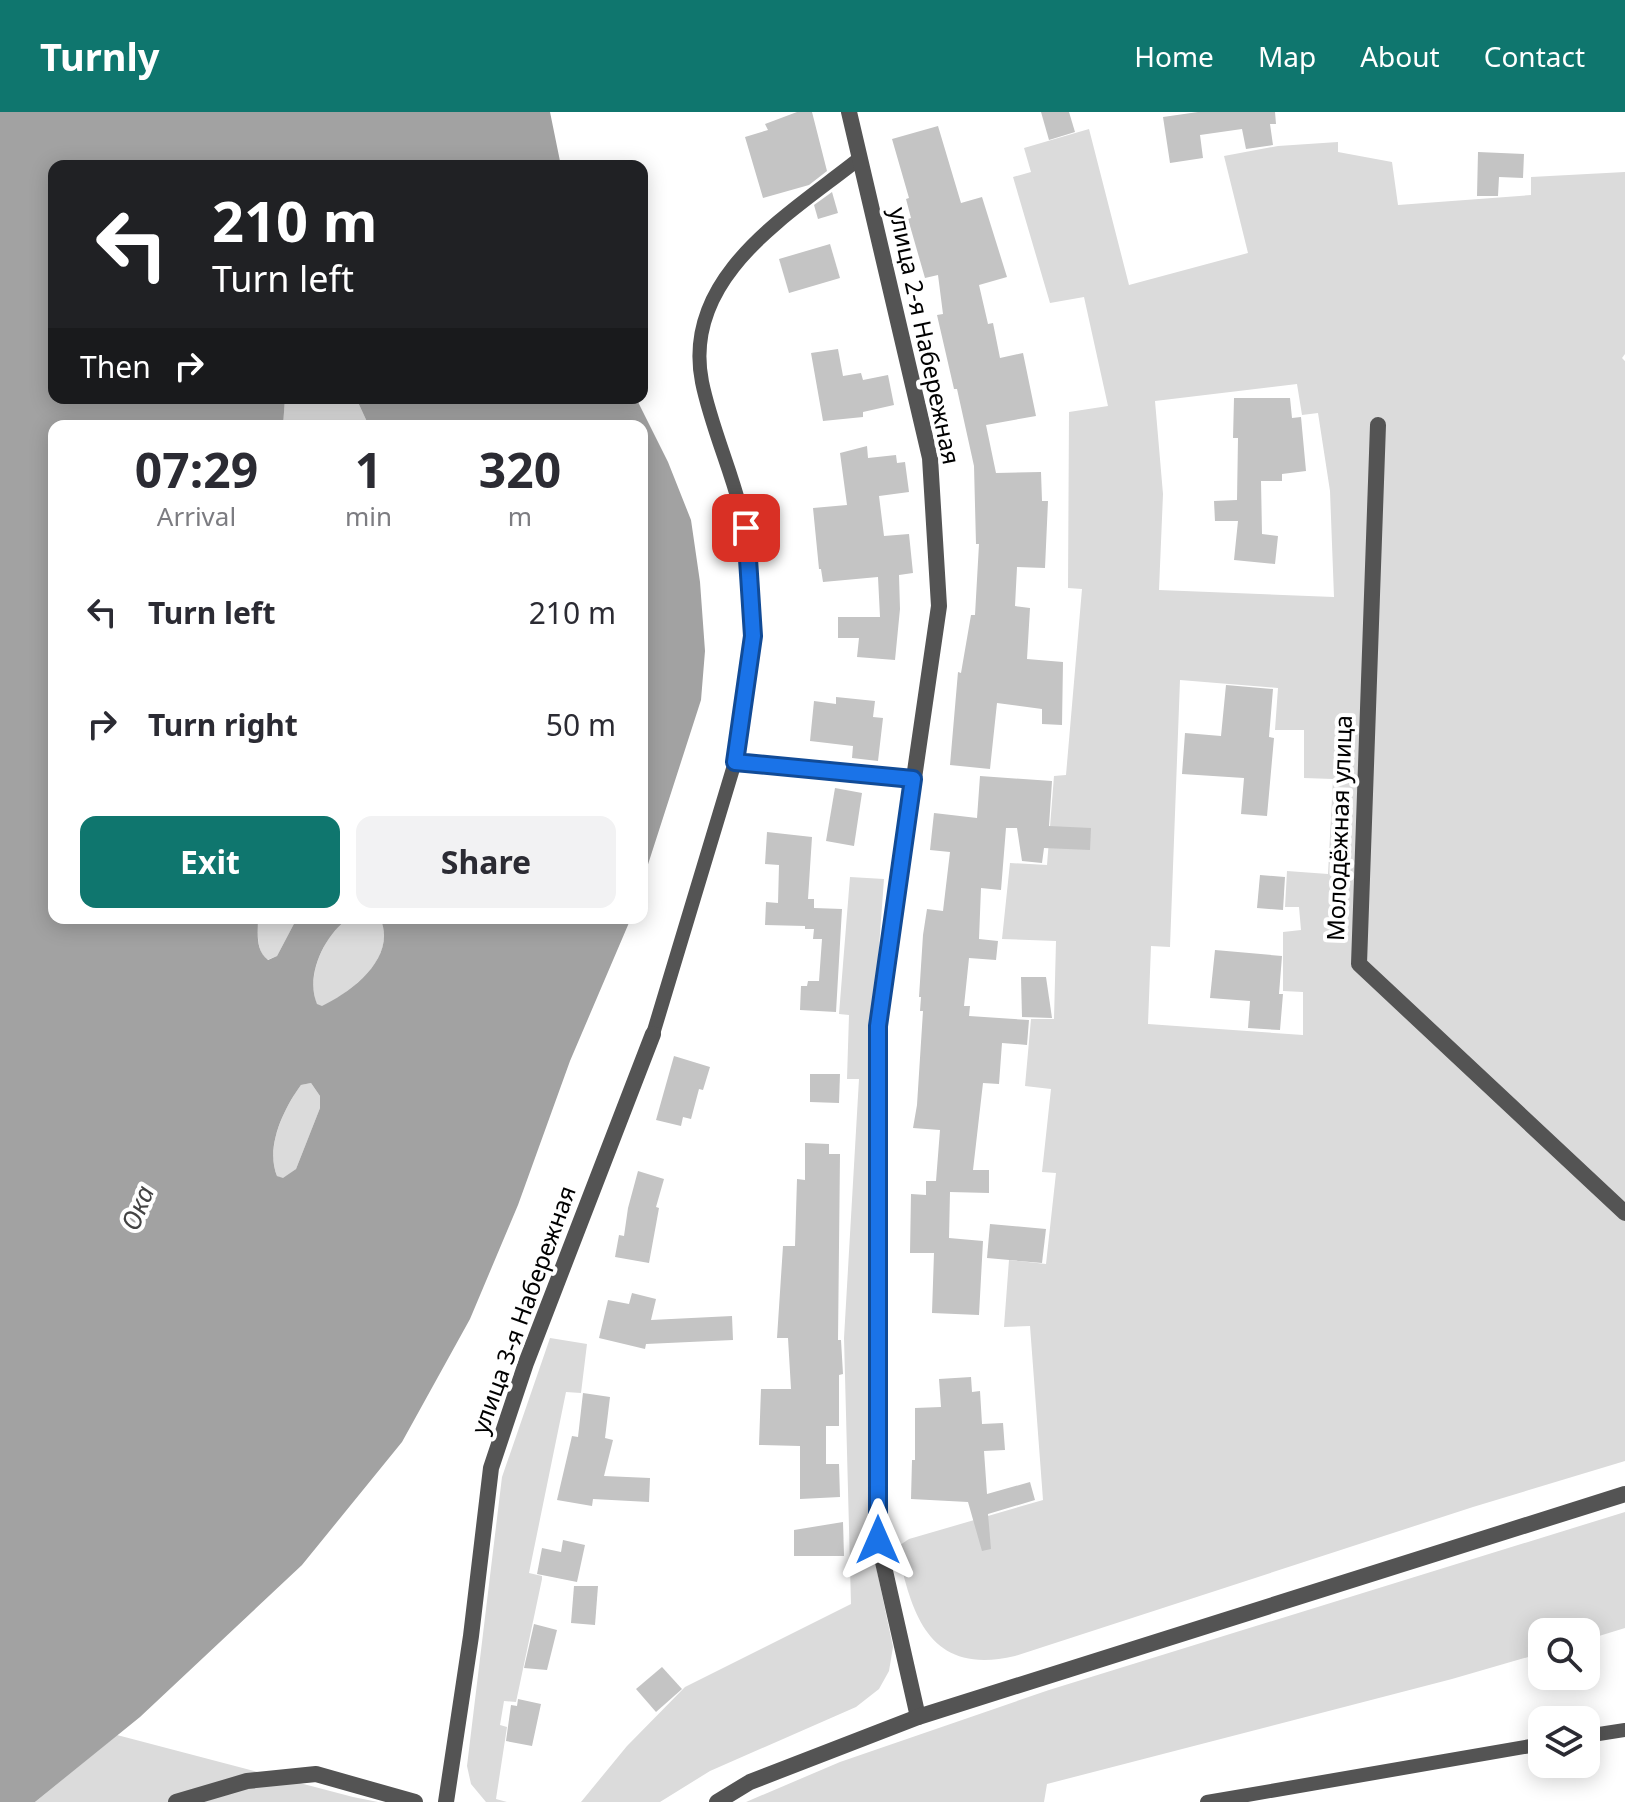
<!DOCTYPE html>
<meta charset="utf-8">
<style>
:root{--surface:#fff;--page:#f2f2f3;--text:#2b2b33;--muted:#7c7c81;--accent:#0f766e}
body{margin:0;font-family:"Noto Sans",sans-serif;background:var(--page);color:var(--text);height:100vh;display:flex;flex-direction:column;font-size:30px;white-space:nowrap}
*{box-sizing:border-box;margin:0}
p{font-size:26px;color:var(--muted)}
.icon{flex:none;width:44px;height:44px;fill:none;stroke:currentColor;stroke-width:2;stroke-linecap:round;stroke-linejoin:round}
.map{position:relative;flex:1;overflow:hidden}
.sheet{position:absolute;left:48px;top:308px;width:600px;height:504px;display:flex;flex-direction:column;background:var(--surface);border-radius:16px;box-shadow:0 4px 20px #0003}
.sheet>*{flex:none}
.guide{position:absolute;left:48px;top:48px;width:600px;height:244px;border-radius:16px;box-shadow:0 4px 20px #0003;background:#202124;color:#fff;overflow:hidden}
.buttons{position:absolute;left:1528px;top:1506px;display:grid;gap:16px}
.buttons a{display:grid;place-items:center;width:72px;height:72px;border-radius:16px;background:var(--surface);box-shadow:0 4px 20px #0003;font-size:40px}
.pin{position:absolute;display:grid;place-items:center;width:68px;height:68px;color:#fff;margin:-34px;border-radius:16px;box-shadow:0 4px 12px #0006}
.me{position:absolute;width:88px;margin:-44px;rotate:0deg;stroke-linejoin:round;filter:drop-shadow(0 0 6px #0008)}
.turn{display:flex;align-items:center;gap:28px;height:168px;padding:0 32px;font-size:36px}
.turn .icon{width:104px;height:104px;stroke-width:2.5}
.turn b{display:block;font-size:56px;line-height:68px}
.then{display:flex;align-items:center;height:76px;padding:0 32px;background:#0003;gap:16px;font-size:30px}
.eta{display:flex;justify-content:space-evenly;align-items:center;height:136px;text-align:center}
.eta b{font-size:48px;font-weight:700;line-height:56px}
.action{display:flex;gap:16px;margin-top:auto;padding:16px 32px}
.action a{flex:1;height:92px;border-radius:16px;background:var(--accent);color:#fff;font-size:32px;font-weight:700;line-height:92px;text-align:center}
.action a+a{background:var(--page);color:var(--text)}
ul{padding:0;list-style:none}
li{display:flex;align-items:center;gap:24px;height:112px;padding:0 32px}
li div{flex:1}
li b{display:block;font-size:30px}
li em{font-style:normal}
header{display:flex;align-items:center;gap:48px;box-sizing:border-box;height:112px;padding:0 40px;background:var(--accent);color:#fff}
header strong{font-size:38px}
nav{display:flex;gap:44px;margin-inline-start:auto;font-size:28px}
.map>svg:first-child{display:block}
.green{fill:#dbdbdb;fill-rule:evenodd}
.water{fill:#a2a2a2;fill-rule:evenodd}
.building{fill:#c4c4c4}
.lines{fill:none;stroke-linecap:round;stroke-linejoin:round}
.service{stroke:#545454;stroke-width:14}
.minor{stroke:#545454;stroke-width:16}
.route-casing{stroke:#114b97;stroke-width:20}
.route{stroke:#1a73e8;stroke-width:14}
.labels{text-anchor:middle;stroke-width:8;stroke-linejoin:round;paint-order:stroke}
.street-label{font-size:24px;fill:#000;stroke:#fff}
.water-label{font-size:26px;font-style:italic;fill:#434343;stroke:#fff}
</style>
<header>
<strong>Turnly</strong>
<nav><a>Home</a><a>Map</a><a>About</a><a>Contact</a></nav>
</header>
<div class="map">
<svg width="1625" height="1690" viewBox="0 0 1625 1690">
<rect width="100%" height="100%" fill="#fff"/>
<g class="green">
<path d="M1089 17 1129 173 1248 141 1224 44 1278 34 1338 30V40L1392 50 1398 93 1531 83V65L1625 60V242L1622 246 1625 249V1349L1473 1395 1015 1544C929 1564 912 1504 897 1435L909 1427 1043 1388 1030 1214 1004 1215 1009 1148 1046 1152 1056 1061 1042 1060 1051 977 1025 974 1031 907H1054L1056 829 1002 827 1010 751 1047 753 1054 664 1066 663 1082 477 1068 476 1069 300 1108 294 1084 185 1050 191 1013 65 1031 60 1024 36ZM1297 272 1302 303 1318 301 1330 379 1334 485 1159 478 1163 382 1155 289ZM1180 568 1278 576 1275 618H1304V666L1333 667 1328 762 1287 759 1285 795H1299L1301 818 1283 820V879L1303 880V923L1148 912 1151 834 1170 835Z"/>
<path d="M285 286H356L369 314H283Z"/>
<path d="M850 765 884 767 872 931V1435L893 1535 889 1559 879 1577 856 1595 710 1659 660 1690H581L627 1634 685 1575 851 1492 844 1226 859 967H847L849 903 839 902Z"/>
<path d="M258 806H297L277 844 267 848C256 838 258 821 258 806Z"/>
<path d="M349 806H380C398 845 352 879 322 895L317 893C305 864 324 823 349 806Z"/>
<path d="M311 971 320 984V996L296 1057 283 1067 277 1064C265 1035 284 996 301 973Z"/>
<path d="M550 1226 587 1232 581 1281 566 1280 529 1461 542 1464V1467L516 1590 504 1589 500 1613 507 1615 496 1687 507 1690H486L471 1672 467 1654 502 1365Z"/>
<path d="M1625 1400V1516L1586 1528V1520H1542V1541L1452 1567 1047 1672 1044 1690H746L840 1650 1049 1578Z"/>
<path d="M117 1623 353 1685 378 1690H35Z"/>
</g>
<g class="water">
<path d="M0 0H550L561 54H54V286H285L283 314H54V806H258C258 821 255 838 268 848L277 844 297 806H349C324 823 305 864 317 892L322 894C352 880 398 845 380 806H631L570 949 518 1093 470 1207 402 1330 302 1453 140 1605 35 1690H0ZM311 971 320 984V996L296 1057 283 1066 277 1064C265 1035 284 996 301 973Z"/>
<path d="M356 286H636L668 350 691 408 700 470 705 539 701 588 642 771V314H369Z"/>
</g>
<g class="building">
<path d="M797 0H812L827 59 809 73 763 86 745 25 768 18 765 12Z"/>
<path d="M1041 0H1069L1075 20 1049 28Z"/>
<path d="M1198 0H1275L1276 12H1270L1273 33 1246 37 1242 17 1200 23 1203 46 1170 51 1163 5Z"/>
<path d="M938 14 961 91 982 85 1007 165 979 173 988 212 993 211 1000 246 1023 241 1036 304 986 313 996 361 1041 360 1042 389H1048L1045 456 1017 455 1015 494 1030 496 1027 547 1063 550 1062 613 1042 612V597L997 591 990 657 950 653 958 560 961 561 971 503H975L979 432H976L974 354 957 277H954L937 203 943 202 938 163 925 166 908 107 911 106 906 87 909 86 892 27Z"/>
<path d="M1478 40 1524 42 1523 66 1499 65 1498 84H1477Z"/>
<path d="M832 80 838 101 818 107 814 93Z"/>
<path d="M830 132 840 166 789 181 779 147Z"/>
<path d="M838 237 843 264 861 261 863 268 888 263 894 293 863 300V305L823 309 811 241Z"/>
<path d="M1234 286H1290L1292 306 1301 305 1306 359 1282 362V369H1261L1262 422 1278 424 1275 452 1234 448 1238 409H1215L1214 389 1237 388 1238 326H1233Z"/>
<path d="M867 334 868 346 896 343 897 351 905 350 909 380 879 384 884 424 909 422 913 461 899 463 900 497 895 548 857 545 859 526H838V505H880L878 465 823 470 821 457H819L813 396 847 393 840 341Z"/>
<path d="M1226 573 1273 577 1269 625 1274 626 1267 704 1241 702 1244 666 1182 662 1185 621 1221 624Z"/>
<path d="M836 585 875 589 873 605 883 606 878 649 852 646 853 634 810 629 814 589 836 592Z"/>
<path d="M980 664 1052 669 1049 714 1091 716 1090 738 1044 736 1042 751 1022 749 1017 716H1006L1001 778 981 776 979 827 998 829 996 848 969 846 964 894H970L969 904 1029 908 1027 933 1002 931 999 972 983 971 973 1058H989V1081L950 1080 949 1126 983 1129 979 1203 932 1201 934 1141H910L911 1082 926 1083V1069H936L940 1018 913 1016 917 993 923 899H920L921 885H919L923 823 927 797 943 799 950 740 930 738 934 701 977 706Z"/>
<path d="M835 676 862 681 854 734 826 729Z"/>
<path d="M767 720 812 725 808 787H814V796L842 797 836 900 800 898 801 874H807L808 869H819L822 827H813L814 817H805V814L765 813 766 790 778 791 779 753 765 752Z"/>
<path d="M1260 763 1285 765 1283 798 1257 796Z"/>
<path d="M1215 838 1282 844 1279 882H1283L1280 918 1248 916 1250 889 1210 886Z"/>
<path d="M1021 865H1046L1052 906 1022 905Z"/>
<path d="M674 944 710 955 703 978 699 977 691 1007 683 1005 681 1014 656 1008Z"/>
<path d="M810 962H840L839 991 810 990Z"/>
<path d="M805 1031 829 1032V1042H840L838 1228H841L843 1262 839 1263V1314H826V1352H839L840 1385 800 1387V1334L759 1333 761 1277H791L788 1226H777L783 1134H795L797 1067 805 1068Z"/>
<path d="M638 1059 664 1067 656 1095 659 1096 649 1151 615 1145 619 1123 624 1124 628 1096Z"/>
<path d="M990 1112 1046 1117 1042 1151 987 1146Z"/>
<path d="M632 1181 656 1187 651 1208 732 1204 733 1228 646 1232 645 1237 599 1226 608 1188 629 1192Z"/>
<path d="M971 1265 972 1280 980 1279 982 1312 1003 1311 1005 1338 984 1339 987 1382 1030 1370 1035 1388 988 1402 991 1437 982 1439 968 1390 911 1387 912 1348H915V1296L941 1295 939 1267Z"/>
<path d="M583 1281 610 1285 605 1326 613 1328 604 1364 650 1366 649 1390 593 1387 592 1394 557 1388 572 1324 578 1325Z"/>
<path d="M843 1410 844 1444H794V1418Z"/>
<path d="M563 1428 585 1433 577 1470 537 1462 542 1436 561 1440Z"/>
<path d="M574 1474H598L595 1513 571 1511Z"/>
<path d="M534 1512 557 1518 547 1558 524 1556Z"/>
<path d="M662 1555 682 1577 656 1600 636 1577Z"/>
<path d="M518 1587 541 1592 532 1634 506 1629 511 1593 517 1594Z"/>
</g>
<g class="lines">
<g class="service">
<path d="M735 650C741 609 752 565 753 524 753 502 750 479 748 457 747 443 748 428 745 415 735 366 712 319 702 270 681 164 790 102 860 46"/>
<path d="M653 922 735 650 913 667"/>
<path d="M1586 1624 1625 1618"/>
<path d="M1207 1690 1542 1632"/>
</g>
<g class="minor">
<path d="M849 0 930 346 939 494 878 914V1428L918 1605"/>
<path d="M1378 313 1359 852 1625 1101"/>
<path d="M176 1690 247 1669 316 1662 415 1690"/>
<path d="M446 1690 471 1524 491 1356 526 1251 653 922"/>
<path d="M717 1690 750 1670 918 1605 1625 1382"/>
</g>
</g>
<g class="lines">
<defs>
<path id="route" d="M746 416 753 524 735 650 913 667 878 914V1428"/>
</defs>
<use href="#route" class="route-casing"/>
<use href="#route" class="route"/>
</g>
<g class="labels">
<g class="street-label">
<text transform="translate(924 224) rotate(78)" y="8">улица 2-я Набережная</text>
<text transform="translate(1340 716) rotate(-88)" y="8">Молодёжная улица</text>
<text transform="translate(524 1198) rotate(-70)" y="8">улица 3-я Набережная</text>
</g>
<g class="water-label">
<text transform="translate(138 1096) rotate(-68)" y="9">Ока</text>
</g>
</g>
</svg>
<div class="buttons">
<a><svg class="icon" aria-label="search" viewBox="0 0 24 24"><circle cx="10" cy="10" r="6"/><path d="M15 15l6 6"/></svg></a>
<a><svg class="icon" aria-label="layers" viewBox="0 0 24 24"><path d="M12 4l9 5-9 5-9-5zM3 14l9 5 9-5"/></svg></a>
</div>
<div class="pin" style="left:746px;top:416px;background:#d93025"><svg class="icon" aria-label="arrive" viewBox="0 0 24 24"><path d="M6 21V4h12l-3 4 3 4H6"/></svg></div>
<svg class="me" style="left:878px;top:1428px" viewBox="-20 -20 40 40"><path d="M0-17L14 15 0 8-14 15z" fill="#1a73e8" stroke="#fff" stroke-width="4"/></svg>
<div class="guide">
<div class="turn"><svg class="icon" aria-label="left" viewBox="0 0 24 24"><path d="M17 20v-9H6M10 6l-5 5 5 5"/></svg><div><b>210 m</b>Turn left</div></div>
<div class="then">Then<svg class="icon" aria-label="right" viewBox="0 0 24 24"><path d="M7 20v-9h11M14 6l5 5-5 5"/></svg></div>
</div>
<section class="sheet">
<div class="eta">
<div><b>07:29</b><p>Arrival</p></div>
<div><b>1</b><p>min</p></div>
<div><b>320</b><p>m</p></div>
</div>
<ul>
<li><svg class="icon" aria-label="left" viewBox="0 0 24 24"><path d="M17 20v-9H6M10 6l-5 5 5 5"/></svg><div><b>Turn left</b></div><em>210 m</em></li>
<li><svg class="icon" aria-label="right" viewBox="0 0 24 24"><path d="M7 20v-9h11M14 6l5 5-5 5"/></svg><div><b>Turn right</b></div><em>50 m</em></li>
</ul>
<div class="action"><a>Exit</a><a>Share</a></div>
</section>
</div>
